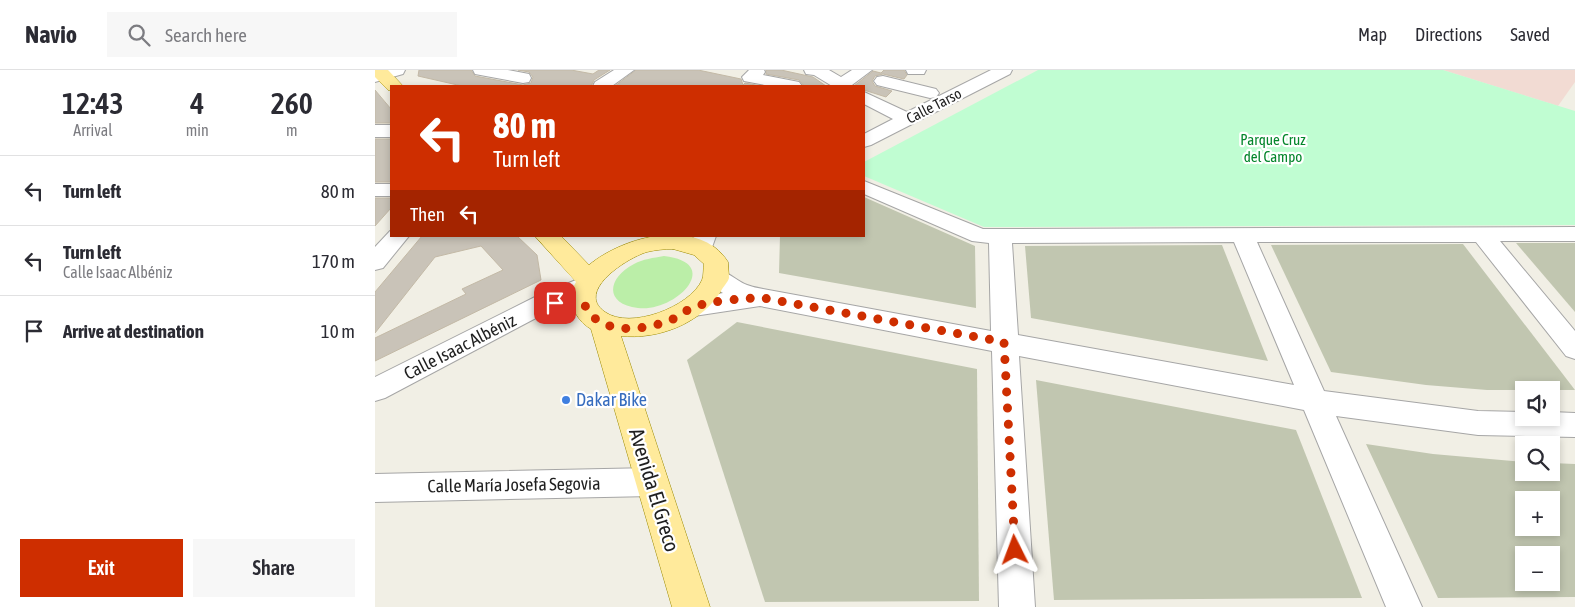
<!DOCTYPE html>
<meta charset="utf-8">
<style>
:root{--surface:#fff;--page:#f7f7f7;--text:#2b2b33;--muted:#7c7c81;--line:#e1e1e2;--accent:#ce2e00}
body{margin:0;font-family:"Asap Condensed",sans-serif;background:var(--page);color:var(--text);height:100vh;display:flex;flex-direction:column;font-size:19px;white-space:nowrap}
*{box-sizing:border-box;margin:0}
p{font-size:16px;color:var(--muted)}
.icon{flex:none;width:28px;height:28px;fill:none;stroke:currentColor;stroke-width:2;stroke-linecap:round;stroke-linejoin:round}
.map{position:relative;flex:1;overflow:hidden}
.panel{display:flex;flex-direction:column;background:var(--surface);width:375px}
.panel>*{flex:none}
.top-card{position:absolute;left:15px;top:15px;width:475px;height:152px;border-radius:0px;box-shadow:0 2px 8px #0003;background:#ce2e00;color:#fff;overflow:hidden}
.buttons{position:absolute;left:1140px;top:311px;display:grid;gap:10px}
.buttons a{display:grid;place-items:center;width:45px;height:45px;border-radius:0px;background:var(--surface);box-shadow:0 2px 8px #0003;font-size:25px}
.pin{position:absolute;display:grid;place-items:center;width:42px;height:42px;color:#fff;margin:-21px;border-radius:10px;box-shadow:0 2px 8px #0006}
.me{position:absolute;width:55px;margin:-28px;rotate:357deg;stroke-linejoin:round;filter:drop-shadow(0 0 4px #0008)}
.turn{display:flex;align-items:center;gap:18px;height:105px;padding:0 20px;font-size:22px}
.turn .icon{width:65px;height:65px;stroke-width:2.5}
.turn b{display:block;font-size:35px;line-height:42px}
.then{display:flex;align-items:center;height:48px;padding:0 20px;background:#0003;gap:10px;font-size:19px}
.eta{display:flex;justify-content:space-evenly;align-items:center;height:85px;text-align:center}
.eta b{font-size:30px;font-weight:600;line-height:35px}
.cta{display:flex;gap:10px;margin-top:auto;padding:10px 20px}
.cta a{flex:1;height:58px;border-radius:0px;background:var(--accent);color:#fff;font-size:20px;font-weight:600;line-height:58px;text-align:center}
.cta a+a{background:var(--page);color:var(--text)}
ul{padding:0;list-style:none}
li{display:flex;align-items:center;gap:15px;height:70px;padding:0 20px;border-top:1px solid var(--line)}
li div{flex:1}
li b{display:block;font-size:19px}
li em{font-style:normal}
header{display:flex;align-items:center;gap:30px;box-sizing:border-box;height:70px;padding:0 25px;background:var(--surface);border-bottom:1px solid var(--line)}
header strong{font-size:24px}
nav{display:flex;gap:28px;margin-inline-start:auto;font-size:18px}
.search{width:350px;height:45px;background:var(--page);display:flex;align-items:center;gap:12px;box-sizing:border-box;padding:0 18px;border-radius:0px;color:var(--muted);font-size:19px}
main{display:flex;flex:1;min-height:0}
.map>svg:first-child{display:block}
.commercial{fill:#f2dbd3}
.construction{fill:#c1c6b0;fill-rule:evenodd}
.grass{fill:#bbeea8}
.park{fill:#c0fdd2}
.building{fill:#c9c3b8;stroke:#c3b9a6}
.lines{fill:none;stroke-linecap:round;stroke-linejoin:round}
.minor-casing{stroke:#a6a6a6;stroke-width:2}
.major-casing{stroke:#9a8900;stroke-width:1}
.minor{fill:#fff;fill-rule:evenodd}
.major{fill:#ffea9b;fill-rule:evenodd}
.route{stroke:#ce2e00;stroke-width:9;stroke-dasharray:0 16.2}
.shop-dot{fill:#3f7fe0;stroke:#fff;stroke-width:2}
.labels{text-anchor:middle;stroke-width:4.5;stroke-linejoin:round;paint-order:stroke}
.far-street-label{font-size:15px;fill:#1f1f1f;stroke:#fff}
.far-park-label{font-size:15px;fill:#05862c;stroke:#fff}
.street-label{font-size:18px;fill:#1f1f1f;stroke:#fff}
.shop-label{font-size:18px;fill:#366cbe;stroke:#fff;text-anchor:start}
.near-street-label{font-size:21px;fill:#1f1f1f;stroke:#fff}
</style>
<header>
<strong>Navio</strong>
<div class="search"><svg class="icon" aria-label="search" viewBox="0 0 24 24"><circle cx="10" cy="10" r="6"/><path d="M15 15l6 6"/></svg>Search here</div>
<nav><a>Map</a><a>Directions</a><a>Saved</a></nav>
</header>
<main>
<section class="panel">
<div class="eta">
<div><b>12:43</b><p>Arrival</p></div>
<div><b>4</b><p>min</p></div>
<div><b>260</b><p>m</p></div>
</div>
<ul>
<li><svg class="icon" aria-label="left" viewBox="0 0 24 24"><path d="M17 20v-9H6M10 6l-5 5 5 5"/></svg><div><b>Turn left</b></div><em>80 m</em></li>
<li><svg class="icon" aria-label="left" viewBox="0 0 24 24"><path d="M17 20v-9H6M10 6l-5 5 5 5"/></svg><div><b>Turn left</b><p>Calle Isaac Albéniz</p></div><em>170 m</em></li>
<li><svg class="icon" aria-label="arrive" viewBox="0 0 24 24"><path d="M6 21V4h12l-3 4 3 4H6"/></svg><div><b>Arrive at destination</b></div><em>10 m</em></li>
</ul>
<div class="cta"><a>Exit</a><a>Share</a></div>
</section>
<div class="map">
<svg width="1200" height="537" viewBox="0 0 1200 537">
<rect width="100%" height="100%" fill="#f1efe5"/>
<path class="commercial" d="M1068 0H1200V12L1183 36Z"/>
<g class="construction">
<path d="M489 127 600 176 601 238 404 203 405 166H489Z"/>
<path d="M1141 173H1200V242Z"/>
<path d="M1088 174 1200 320H1112L1051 315 956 302 896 175Z"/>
<path d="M847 175 893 291 656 248 650 176Z"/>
<path d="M362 252 602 299 604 531 390 532 312 290Z"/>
<path d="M661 310 921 360 987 528 679 530Z"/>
<path d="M991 374 1058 384 1149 392V402H1176V393L1200 394V527L1063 528ZM1149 430H1176V458H1149ZM1149 485H1176V512H1149Z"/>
</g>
<path class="grass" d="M289 186C350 193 300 243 263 238 229 234 232 208 259 194 268 189 278 188 289 186Z"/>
<path class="park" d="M663 0H1068L1200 41V155L609 157 489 106V92Z"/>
<g class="building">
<path d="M44 0H96L100 6 148 15 156 13 158 7 154 2 143 0H196L218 4 224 0H235L219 10 216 16H87L43 6Z"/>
<path d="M261 0H323L366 9 368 15 370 13 386 16H240Z"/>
<path d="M391 0H406L438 7 451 16H429L424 10 391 4Z"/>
<path d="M509 0H529L532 5 529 9 508 4 500 6 497 11 500 16 517 21 511 27 489 20V16H479L498 1 506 3Z"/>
<path d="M0 20 16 39V53H0Z"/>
<rect x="0" y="69" width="16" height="43"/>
<path d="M0 128H16V138L0 156Z"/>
<path d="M47 166H142L162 185 166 210 0 291V268L91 224 87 219 128 200 106 176 60 187 0 263V222Z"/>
</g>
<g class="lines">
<defs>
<g id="minor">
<path d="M5 0H30L28 4 0 12V2Z"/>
<path d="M98 0H133L154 4 156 8 154 12 148 13 100 4Z"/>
<path d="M239 0H259L237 16H218L220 12Z"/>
<path d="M374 0H389L390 2 388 5 424 12 427 16H395L369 11 367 7Z"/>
<path d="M429 0H454L466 7 477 0H497L477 15V16H457L439 5 431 4Z"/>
<path d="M531 0H551L549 4H533Z"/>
<path d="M616 0H637L635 4 496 75 489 77V64L518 49 489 34V22L532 42Z"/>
<path d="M508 6 561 19 564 23 561 27 555 28 502 15 499 11 502 7Z"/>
<rect x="0" y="55" width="16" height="12"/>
<path d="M489 111 608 159 1200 157V171H1125L1200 261V289L1191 286 1101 172H882L949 321 1103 341 1149 342V348H1176V342L1200 343V367L1103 365 961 346 1047 537H1011L929 340 644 286 660 537H624L617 281 385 236 319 246 310 243 306 237 310 231 348 223 332 213 329 207 332 201C350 196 357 209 372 215 377 217 383 218 388 219L616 261 614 173 597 171 489 124ZM859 172 919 315 643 265 637 173Z"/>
<rect x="0" y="114" width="16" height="12"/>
<path d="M15 161 16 166H34L8 198 0 200V177Z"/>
<path d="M319 166H341L335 183 327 186 319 183 315 178Z"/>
<path d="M213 205 222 207 225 213 222 219 178 239 10 328 0 331V307L160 227Z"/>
<path d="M277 398 288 402 293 412 288 422 277 426 0 432V404Z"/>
</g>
<g id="major">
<path d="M0 0H13L28 16H16V21L13 20 0 7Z"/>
<path d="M160 166H186L214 195C249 166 324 146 353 192 353 197 354 203 354 208 353 212 348 217 346 221 326 254 282 270 246 266L335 537H297L216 259C199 249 191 229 201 212ZM298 179 319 185 329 194C328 199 329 205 327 210 315 237 255 260 230 242 199 221 254 187 272 182 280 180 290 179 298 179Z"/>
</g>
</defs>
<use href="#minor" class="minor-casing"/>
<use href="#major" class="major-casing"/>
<use href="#minor" class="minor"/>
<use href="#major" class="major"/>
</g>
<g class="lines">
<path class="route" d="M180 233H209C222 267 271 261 298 249 305 246 311 240 319 237 335 231 370 228 388 228L629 272 640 480"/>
</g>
<circle class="shop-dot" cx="191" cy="330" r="5"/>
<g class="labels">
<g class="far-street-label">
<text transform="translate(559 36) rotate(-27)" y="5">Calle Tarso</text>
</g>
<g class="far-park-label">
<text x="898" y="75">Parque Cruz<tspan x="898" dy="17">del Campo</tspan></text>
</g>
<g class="street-label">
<text transform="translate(85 277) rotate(-27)" y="6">Calle Isaac Albéniz</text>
<text transform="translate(139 415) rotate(-1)" y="6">Calle María Josefa Segovia</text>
</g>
<g class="shop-label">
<text x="201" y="336">Dakar Bike</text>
</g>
<g class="near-street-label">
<text transform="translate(279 420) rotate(73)" y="7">Avenida El Greco</text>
</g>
</g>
</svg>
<div class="buttons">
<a><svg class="icon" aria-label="sound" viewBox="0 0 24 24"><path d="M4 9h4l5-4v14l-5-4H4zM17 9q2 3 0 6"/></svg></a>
<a><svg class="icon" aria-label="search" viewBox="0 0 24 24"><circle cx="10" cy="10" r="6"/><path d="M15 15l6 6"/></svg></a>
<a>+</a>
<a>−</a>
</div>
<div class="pin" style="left:180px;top:233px;background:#d93025"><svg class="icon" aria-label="arrive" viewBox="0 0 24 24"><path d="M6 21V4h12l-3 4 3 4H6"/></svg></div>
<svg class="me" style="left:640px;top:480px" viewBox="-20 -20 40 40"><path d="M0-17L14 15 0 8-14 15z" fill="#ce2e00" stroke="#fff" stroke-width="4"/></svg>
<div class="top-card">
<div class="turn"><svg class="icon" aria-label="left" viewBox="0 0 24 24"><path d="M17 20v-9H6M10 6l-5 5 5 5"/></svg><div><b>80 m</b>Turn left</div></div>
<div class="then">Then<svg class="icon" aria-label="left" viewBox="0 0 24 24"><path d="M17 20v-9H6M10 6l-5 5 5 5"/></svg></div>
</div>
</div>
</main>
